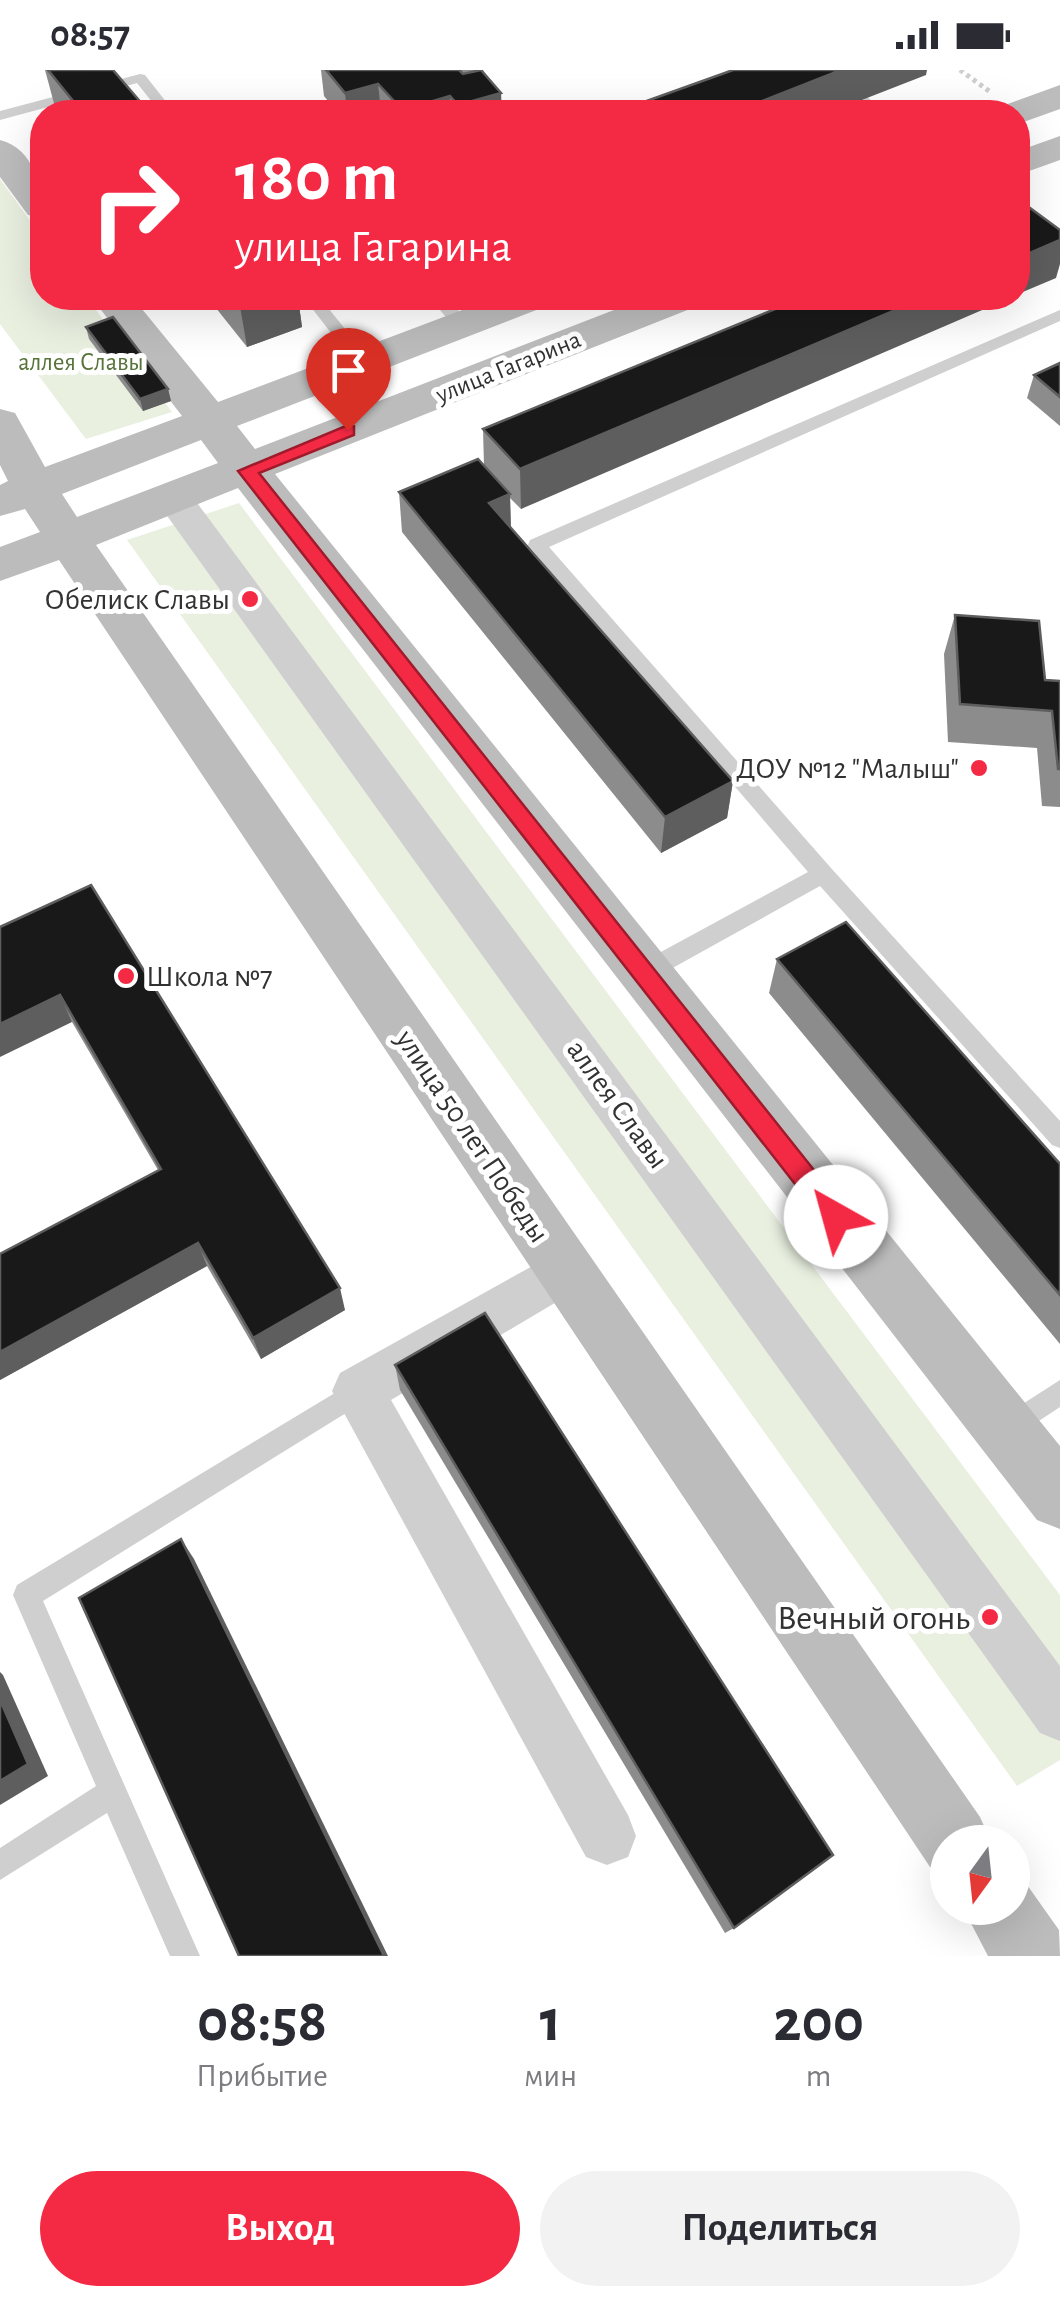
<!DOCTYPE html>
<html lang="ru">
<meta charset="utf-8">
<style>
:root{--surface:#fff;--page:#f2f2f3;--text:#2b2b33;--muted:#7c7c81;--accent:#f42944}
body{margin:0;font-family:"Alegreya Sans",sans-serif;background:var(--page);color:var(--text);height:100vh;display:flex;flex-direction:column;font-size:38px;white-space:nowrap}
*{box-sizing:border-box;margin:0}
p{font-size:32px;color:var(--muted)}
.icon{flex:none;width:55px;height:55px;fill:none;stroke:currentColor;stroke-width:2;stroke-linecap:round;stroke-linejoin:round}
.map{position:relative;height:1886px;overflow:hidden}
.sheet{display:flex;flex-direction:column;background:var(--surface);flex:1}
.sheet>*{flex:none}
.hud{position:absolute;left:30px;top:30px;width:1000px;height:210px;border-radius:40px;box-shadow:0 10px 40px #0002;background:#f42944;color:#fff;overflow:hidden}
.needle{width:65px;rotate:195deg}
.fabs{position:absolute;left:930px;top:1755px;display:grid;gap:20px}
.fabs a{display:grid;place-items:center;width:100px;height:100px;border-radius:50%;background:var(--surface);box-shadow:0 10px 40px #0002;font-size:50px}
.pin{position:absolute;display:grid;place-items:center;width:85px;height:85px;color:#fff;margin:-102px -42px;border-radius:50% 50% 50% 0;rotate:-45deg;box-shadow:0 0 10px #0007}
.pin .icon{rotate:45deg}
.me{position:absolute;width:110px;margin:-55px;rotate:322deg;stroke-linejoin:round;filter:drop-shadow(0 0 8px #0008)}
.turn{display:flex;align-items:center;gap:35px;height:210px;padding:0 40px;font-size:45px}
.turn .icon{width:130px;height:130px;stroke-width:2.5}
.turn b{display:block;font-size:70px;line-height:85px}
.eta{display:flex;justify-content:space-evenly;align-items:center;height:170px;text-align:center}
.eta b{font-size:60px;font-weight:600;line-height:70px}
.primary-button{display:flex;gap:20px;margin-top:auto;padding:20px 40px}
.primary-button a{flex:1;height:115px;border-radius:60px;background:var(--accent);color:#fff;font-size:40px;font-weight:600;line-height:115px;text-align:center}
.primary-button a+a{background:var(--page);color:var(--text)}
.status{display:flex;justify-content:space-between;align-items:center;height:70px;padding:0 50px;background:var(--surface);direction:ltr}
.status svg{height:28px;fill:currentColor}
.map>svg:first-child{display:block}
.green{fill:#e9f0e0}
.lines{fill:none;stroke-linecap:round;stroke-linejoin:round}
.path{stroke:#cfcfcf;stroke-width:5;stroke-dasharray:4 4;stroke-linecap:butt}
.lane{fill:#cfcfcf;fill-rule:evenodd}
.street{fill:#cfcfcf;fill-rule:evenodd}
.secondary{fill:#bcbcbc;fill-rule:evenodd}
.wall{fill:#8c8c8c}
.shaded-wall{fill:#5e5e5e}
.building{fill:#191919;stroke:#5e5e5e;stroke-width:2.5}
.route{fill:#f42944;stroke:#9f1b2c;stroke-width:2.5}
.poi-dot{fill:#f42944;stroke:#fff;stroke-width:4}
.labels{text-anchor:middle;stroke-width:10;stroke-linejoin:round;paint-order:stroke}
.far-park-label{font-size:25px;fill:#58733a;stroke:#fff}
.far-street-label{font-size:25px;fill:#323232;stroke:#fff}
.poi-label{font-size:30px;fill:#323232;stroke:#fff;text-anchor:end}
.street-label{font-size:30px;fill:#323232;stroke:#fff}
.near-poi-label{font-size:35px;fill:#323232;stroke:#fff;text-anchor:end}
</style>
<div class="status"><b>08:57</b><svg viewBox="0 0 49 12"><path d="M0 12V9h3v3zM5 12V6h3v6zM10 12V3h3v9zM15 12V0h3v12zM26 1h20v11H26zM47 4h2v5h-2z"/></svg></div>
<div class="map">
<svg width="1060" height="1886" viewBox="0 0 1060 1886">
<rect width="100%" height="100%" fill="#fff"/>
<g class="green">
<path d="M0 109 42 167V228H87L172 342 86 369 0 254Z"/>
<path d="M239 433 1060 1525V1690L1017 1716 127 470Z"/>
</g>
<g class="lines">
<path class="path" d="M960 0 989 21"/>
<g class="lane">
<path d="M140 4 145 5 174 42H160L137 13 0 50V41Z"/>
<path d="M857 27H867L886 42H870L857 33Z"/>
<path d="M304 228H320L367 286V294H355Z"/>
<path d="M430 228H447L467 250V258H455Z"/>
<path d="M1060 240V251L549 477 831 798 1060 1051V1078L1052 1075 820 816 651 910H635L632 903 635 896 808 802 528 475 530 470Z"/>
<path d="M358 1309 367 1312 371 1321 367 1330 43 1531 200 1886H170L107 1743 0 1810V1778L96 1716 13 1525 17 1515Z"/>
<path d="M1060 1310V1337L1010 1370 1001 1366 997 1357 1001 1348Z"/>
</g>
<g class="street">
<path d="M173 415 186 418 1060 1596V1671L1040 1663 160 436 155 427 160 418Z"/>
<path d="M563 1179 580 1186 588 1202 580 1218 391 1330 628 1745 636 1766 628 1787 607 1795 586 1787 332 1321 340 1303Z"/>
</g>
<g class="secondary">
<path d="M1060 15V39L1018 54V42H1000L1005 35Z"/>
<path d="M1060 66V90L1018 105V81Z"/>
<path d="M0 70C35 79 42 118 42 148L28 145 0 107Z"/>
<path d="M92 228H133L218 332 494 228H550L544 237 237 356 255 379 645 228H701L695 237 275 404 1060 1376V1459L1037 1450 238 418 96 475 980 1747 991 1772H948V1805L930 1797 59 490 0 511V477L40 462 25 439 0 446V415L8 411 0 395V339L15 343 45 397 182 346ZM201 370 218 393 77 447 62 424Z"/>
<path d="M1012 1807 1025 1812 1059 1860 1060 1886H988L963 1838H1012Z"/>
</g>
</g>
<g class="wall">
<path d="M45 0H113L149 42H59L55 37Z"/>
<path d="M321 0H483L502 42H337L324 26Z"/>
<path d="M208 228H298L302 257 247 277Z"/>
<path d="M802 228 521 439 510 428 511 458 733 711 727 748 661 783 402 462 399 422 484 396 483 359Z"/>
<path d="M86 257 168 319 171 331 143 341 89 269Z"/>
<path d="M1060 293V356L1027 328 1034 305Z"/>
<path d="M955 545 1045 610 1060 611V737L1042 736 1037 678 948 672 944 584Z"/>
<path d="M0 857 345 1240 261 1289 207 1196 0 1310V1184L158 1100 72 952Z"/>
<path d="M777 889 1060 1094V1274L769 923Z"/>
<path d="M395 1295 734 1858 725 1863 400 1320Z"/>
</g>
<g class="shaded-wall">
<path d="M841 0H927L926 5 831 42H734Z"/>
<path d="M378 14 381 42H347L345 23Z"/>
<path d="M501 23 502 42H458V35Z"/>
<path d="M450 26 451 42H409V38Z"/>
<path d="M1060 170V194L1056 208 1018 224V188Z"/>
<path d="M263 228H298L302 257 247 277 240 236Z"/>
<path d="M924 228H1010L521 439 520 399Z"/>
<path d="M168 319 171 331 143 341 140 329Z"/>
<path d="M510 424 511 464 489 433Z"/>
<path d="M733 711 727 748 661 783 665 747Z"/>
<path d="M60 925 72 952 0 987V954Z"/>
<path d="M198 1173 207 1196 0 1310V1282Z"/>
<path d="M340 1218 345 1240 261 1289 253 1268Z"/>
<path d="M181 1469 194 1489 388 1886H384Z"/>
<path d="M0 1602 3 1605 48 1706 0 1735Z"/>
</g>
<g class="building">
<path d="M48 0H113L149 42H82Z"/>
<path d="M326 0H459L463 4 481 0 501 23 458 35 450 26 409 38 413 42H359L395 32 378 14 345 23Z"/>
<path d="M733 0H841L734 42 727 37 713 42H616Z"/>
<path d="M1026 135 1060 160V170L1018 188V138Z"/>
<path d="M234 228H263L240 236Z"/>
<path d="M802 228H924L520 399 483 359Z"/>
<path d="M113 247 168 319 140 329 86 257Z"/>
<path d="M1060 293V327L1034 305Z"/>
<path d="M478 389 510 424 489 433 733 711 665 747 399 422Z"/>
<path d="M955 545 1039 551 1045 610 1060 611V699H1058L1052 641 960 634Z"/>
<path d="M91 815 340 1218 253 1268 198 1173 0 1282V1184L161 1099 60 925 0 954V857Z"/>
<path d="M846 852 1060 1094V1225L777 889Z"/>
<path d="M485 1243 833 1785 734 1858 395 1295Z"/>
<path d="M181 1469 384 1886H239L79 1528Z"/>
<path d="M0 1630 28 1694 0 1711Z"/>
</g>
<path class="route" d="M348 355 354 356V365L259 403 845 1139 848 1147 845 1155H827L238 401Z"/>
<g class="poi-dot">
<circle cx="250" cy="529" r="10"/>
<circle cx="979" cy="698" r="10"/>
<circle cx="126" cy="906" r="10"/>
<circle cx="990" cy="1547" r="10"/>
</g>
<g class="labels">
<g class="far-park-label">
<text x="81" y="300">аллея Славы</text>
</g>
<g class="far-street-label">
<text transform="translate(508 296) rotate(-22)" y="9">улица Гагарина</text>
</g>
<g class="poi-label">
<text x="230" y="539">Обелиск Славы</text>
<text x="959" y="708">ДОУ №12 "Малыш"</text>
<text x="146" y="916" text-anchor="start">Школа №7</text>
</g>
<g class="street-label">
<text transform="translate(618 1034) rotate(54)" y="10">аллея Славы</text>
<text transform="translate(473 1066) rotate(56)" y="10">улица 50 лет Победы</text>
</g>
<g class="near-poi-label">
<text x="970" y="1559">Вечный огонь</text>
</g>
</g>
</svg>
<div class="fabs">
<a><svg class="needle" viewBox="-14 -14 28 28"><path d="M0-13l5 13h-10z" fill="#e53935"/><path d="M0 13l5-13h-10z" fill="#7c7c81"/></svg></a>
</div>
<div class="pin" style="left:348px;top:360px;background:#d93025"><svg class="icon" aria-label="arrive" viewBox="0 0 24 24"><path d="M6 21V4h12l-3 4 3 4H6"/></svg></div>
<svg class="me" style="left:836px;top:1147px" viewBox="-20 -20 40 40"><circle r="19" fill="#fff"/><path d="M0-13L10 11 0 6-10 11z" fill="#f42944"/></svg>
<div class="hud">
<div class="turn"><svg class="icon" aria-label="right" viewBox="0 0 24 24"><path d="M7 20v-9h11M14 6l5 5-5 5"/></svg><div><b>180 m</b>улица Гагарина</div></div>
</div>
</div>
<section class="sheet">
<div class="eta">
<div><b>08:58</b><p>Прибытие</p></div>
<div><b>1</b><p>мин</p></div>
<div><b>200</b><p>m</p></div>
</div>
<div class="primary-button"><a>Выход</a><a>Поделиться</a></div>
</section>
